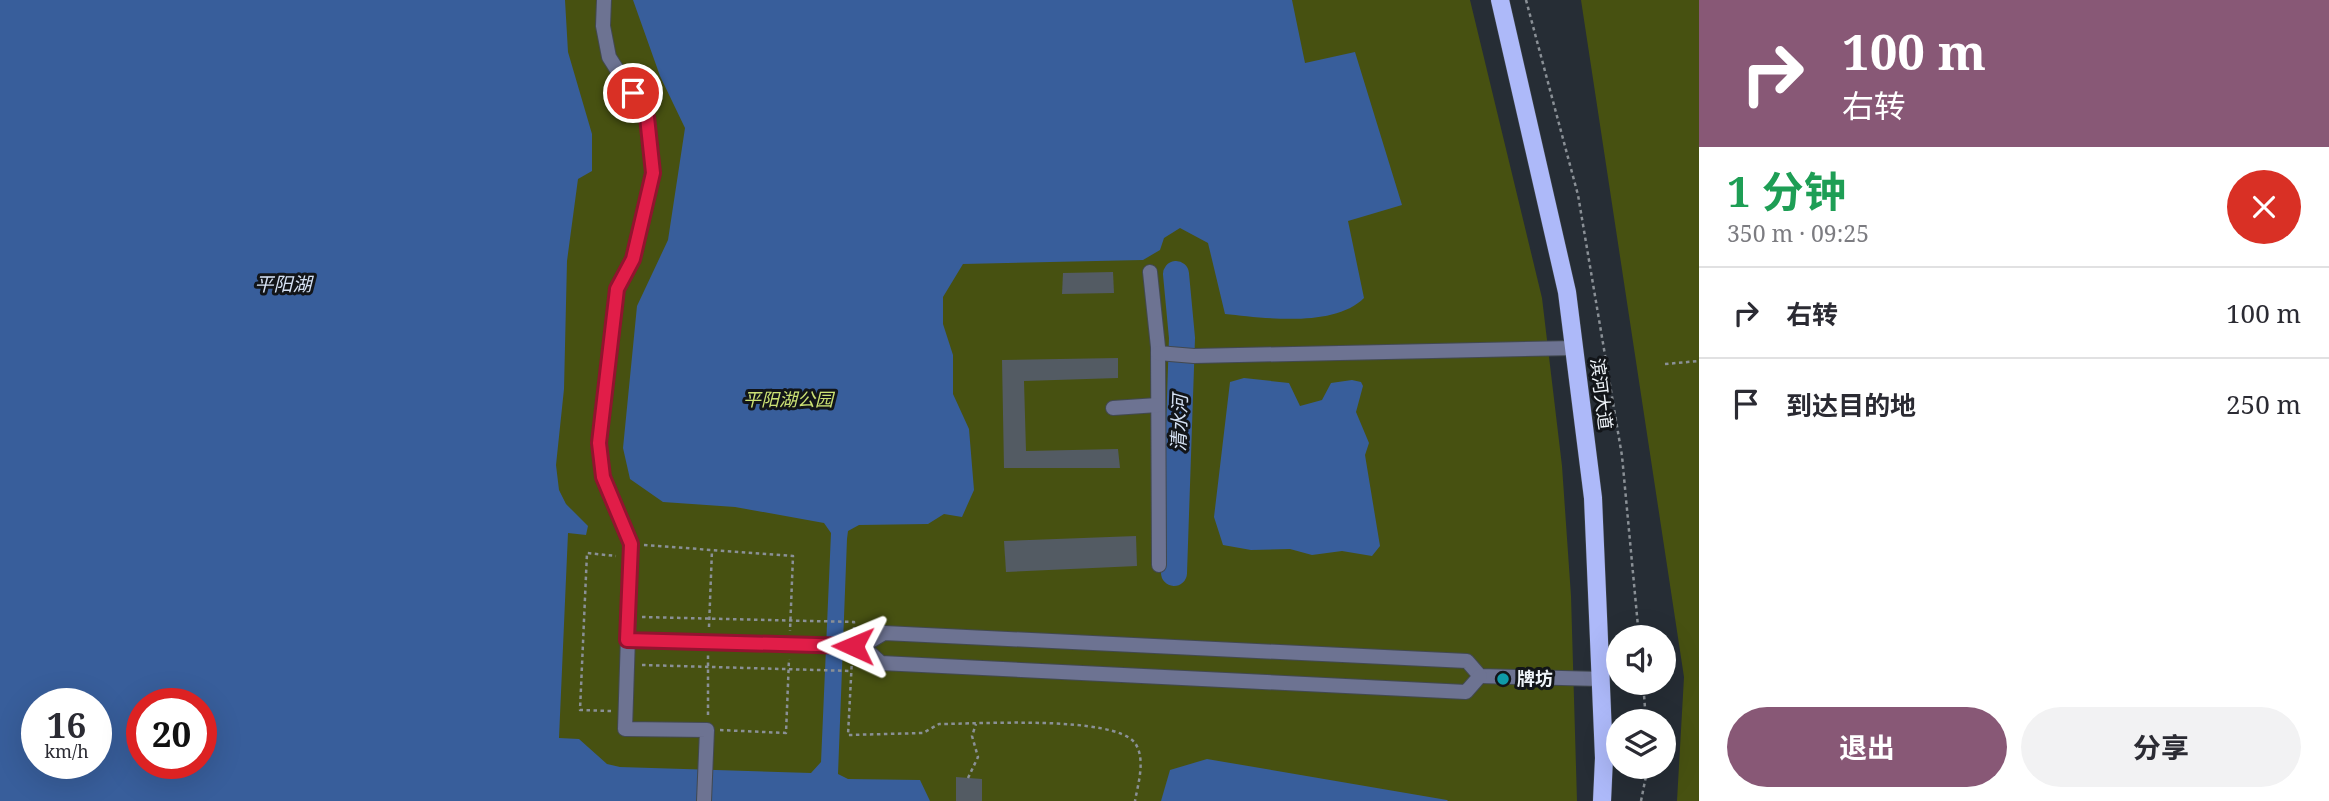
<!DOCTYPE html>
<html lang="zh">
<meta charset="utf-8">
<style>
:root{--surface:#fff;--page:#f2f2f3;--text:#2b2b33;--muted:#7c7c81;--line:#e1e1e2;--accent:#885876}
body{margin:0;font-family:"Noto Serif","Noto Sans SC",serif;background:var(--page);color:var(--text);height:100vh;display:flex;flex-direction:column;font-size:26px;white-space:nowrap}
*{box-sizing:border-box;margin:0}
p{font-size:23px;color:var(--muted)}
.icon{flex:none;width:38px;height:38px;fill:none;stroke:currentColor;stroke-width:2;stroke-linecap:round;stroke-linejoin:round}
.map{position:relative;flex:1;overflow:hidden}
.sheet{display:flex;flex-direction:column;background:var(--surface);width:630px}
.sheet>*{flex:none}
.guide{background:#885876;color:#fff;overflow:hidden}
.tools{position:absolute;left:1606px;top:625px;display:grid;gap:14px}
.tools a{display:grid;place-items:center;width:70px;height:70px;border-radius:50%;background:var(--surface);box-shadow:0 7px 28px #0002;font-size:35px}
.speed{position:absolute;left:21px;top:688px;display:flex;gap:14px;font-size:35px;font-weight:700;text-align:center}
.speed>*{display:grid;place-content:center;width:91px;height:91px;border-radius:50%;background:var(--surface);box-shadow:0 7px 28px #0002;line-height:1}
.speed small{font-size:18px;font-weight:400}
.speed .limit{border:10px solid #d22;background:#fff;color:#111}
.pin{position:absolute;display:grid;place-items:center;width:60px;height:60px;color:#fff;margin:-30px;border:4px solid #fff;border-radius:50%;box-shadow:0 2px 7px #0007}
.me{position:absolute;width:77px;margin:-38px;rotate:271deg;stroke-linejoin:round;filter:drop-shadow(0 0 5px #0008)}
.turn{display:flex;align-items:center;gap:24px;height:147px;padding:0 28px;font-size:32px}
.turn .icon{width:91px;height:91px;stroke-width:2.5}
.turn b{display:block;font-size:49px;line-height:60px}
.round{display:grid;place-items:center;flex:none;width:74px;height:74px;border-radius:37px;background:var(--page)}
.head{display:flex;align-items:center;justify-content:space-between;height:119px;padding:0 28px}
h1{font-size:42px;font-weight:700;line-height:52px;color:#1e9e55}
.action{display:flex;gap:14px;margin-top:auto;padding:14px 28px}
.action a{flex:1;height:80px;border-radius:42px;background:var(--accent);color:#fff;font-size:28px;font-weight:700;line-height:80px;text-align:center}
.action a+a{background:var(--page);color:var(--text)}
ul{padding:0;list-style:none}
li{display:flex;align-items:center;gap:21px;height:91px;padding:0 28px;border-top:2px solid var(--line)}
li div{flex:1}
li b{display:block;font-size:26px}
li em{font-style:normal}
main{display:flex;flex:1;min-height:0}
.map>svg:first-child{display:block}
.green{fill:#475111;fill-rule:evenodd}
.water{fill:#385e9b;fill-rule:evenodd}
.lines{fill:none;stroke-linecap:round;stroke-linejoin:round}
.river{stroke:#385e9b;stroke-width:26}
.building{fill:#535b63}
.minor-casing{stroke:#424950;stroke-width:16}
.major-casing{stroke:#424950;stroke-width:19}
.path{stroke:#8a9096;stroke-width:2.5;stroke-dasharray:3.5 3.5;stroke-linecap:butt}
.minor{stroke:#6d7392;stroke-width:14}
.major{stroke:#adb9f9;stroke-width:18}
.route-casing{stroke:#92132f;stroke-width:18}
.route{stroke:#e11d48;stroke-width:12}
.culture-dot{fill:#0f9aa8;stroke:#121519;stroke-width:2.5}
.labels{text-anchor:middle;stroke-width:6;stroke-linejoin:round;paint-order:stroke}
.street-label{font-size:18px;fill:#eff4f9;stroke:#121519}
.park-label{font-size:18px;font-style:italic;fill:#cde375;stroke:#121519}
.poi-label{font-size:18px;font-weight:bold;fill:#eff4f9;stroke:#121519;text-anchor:start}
.water-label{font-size:19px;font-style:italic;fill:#d5e1f3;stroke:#121519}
</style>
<main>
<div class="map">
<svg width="1699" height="801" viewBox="0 0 1699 801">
<rect width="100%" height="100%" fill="#262d35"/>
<g class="green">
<path d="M0 0H1470L1542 298 1562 466 1571 596 1577 801H0ZM37 704H96V763H37ZM142 704H201V763H142Z"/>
<path d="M1581 0H1699V801H1677L1684 677Z"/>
</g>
<g class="water">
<path d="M0 0H565L568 52 592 134V171L578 179 567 261 564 389 556 465 559 490 566 504 588 526 586 535 568 533 559 738 579 739 607 764 620 767 811 773 821 762 831 533 824 523 735 507 663 502 630 479 623 448 637 306 668 240 685 128 660 76 633 0H1292L1305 63 1355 52 1402 205 1348 221 1364 298C1334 328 1264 318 1225 314L1208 243 1180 228 1164 238 1160 250 1143 260 963 264 943 297V324L953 355V394L969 429 974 490 962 517 944 514 928 524 859 525 848 531 847 539 838 774 848 779 920 780 930 801H0ZM37 704H96V763H37ZM142 704H201V763H142Z"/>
<path d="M1244 378 1289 383 1300 406 1322 400 1331 383 1352 380 1361 382 1363 386 1356 412 1369 443 1365 455 1380 546 1372 556 1342 551 1312 555 1290 549 1251 550 1223 545 1214 517 1230 382Z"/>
<path d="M1207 759 1447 800 1448 801H1161L1170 770Z"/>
</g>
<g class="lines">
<path class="river" d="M1174 573 1182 338 1176 274"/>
</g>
<g class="building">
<path d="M1113 272 1114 293 1062 294 1063 273Z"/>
<path d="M1118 358V378L1024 381 1026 451 1118 449 1120 468H1004L1002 360Z"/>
<path d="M1136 536 1137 566 1006 572 1004 541Z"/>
<path d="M956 777 982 779V801H956Z"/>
</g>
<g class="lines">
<defs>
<g id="minor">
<path d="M604 0 603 26 609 57 647 117 653 173 633 259 617 289 599 443 603 477 631 544 625 729 707 730 704 801"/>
<path d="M1150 272 1158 347 1159 565"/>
<path d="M1158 353 1194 356 1574 348"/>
<path d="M1113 408 1158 405"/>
<path d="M627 640 862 646 884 633 1467 661 1480 676 1600 679"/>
<path d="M862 646 881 663 1466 692 1480 676"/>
</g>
<path id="major" d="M1500 0 1567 292 1593 498 1604 758 1602 801"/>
</defs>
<use href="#minor" class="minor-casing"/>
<use href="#major" class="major-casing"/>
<g class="path">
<path d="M1526 0 1578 195 1622 456 1639 637"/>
<path d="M1665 364 1699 361"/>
<path d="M644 545 793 556 790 631"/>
<path d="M642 617 854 622V631"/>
<path d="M709 627 712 550"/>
<path d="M852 659 848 735 923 733 939 724C977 724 1114 715 1135 743 1146 759 1138 784 1135 801"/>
<path d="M642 665 852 671"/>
<path d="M1643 682 1646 721"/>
<path d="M611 711 580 710 587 553 616 556"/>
<path d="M708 715V655"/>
<path d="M720 730 786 733 789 659"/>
<path d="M968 778 978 757 972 736 976 724"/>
<path d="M1641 801 1648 766"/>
</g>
<use href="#minor" class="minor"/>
<use href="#major" class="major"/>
</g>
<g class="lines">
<defs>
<path id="route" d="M633 93 647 117 653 173 633 259 617 289 599 443 603 477 631 544 627 640 853 646"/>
</defs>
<use href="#route" class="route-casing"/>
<use href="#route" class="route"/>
</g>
<circle class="culture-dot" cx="1503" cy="679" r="7"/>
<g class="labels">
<g class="street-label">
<text transform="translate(1601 394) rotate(83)" y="6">滨河大道</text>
</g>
<g class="park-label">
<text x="788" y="406">平阳湖公园</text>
</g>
<g class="poi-label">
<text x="1517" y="685">牌坊</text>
</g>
<g class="water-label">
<text x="283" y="291">平阳湖</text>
<text transform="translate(1179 423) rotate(-88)" y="7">清水河</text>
</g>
</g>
</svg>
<div class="tools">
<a><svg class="icon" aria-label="sound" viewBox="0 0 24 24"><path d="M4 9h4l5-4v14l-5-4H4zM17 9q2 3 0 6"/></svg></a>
<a><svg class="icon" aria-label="layers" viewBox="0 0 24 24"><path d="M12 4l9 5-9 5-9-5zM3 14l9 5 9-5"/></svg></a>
</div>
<div class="speed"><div>16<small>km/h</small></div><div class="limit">20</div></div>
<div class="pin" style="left:633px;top:93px;background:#d93025"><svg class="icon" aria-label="arrive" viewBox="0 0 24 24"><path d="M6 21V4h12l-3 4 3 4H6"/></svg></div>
<svg class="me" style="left:853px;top:646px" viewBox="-20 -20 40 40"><path d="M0-17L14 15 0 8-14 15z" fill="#e11d48" stroke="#fff" stroke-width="4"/></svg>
</div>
<section class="sheet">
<div class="guide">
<div class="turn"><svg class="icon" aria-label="right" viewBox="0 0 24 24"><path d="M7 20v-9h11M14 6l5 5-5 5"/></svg><div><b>100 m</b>右转</div></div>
</div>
<div class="head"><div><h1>1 分钟</h1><p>350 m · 09:25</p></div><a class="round" style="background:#d93025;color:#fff"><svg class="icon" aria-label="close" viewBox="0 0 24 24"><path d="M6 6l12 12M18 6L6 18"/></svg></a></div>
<ul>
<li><svg class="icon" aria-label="right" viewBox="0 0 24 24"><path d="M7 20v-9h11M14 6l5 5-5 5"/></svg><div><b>右转</b></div><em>100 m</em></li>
<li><svg class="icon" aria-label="arrive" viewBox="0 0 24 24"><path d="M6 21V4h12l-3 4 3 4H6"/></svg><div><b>到达目的地</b></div><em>250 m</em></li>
</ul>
<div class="action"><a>退出</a><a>分享</a></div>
</section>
</main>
